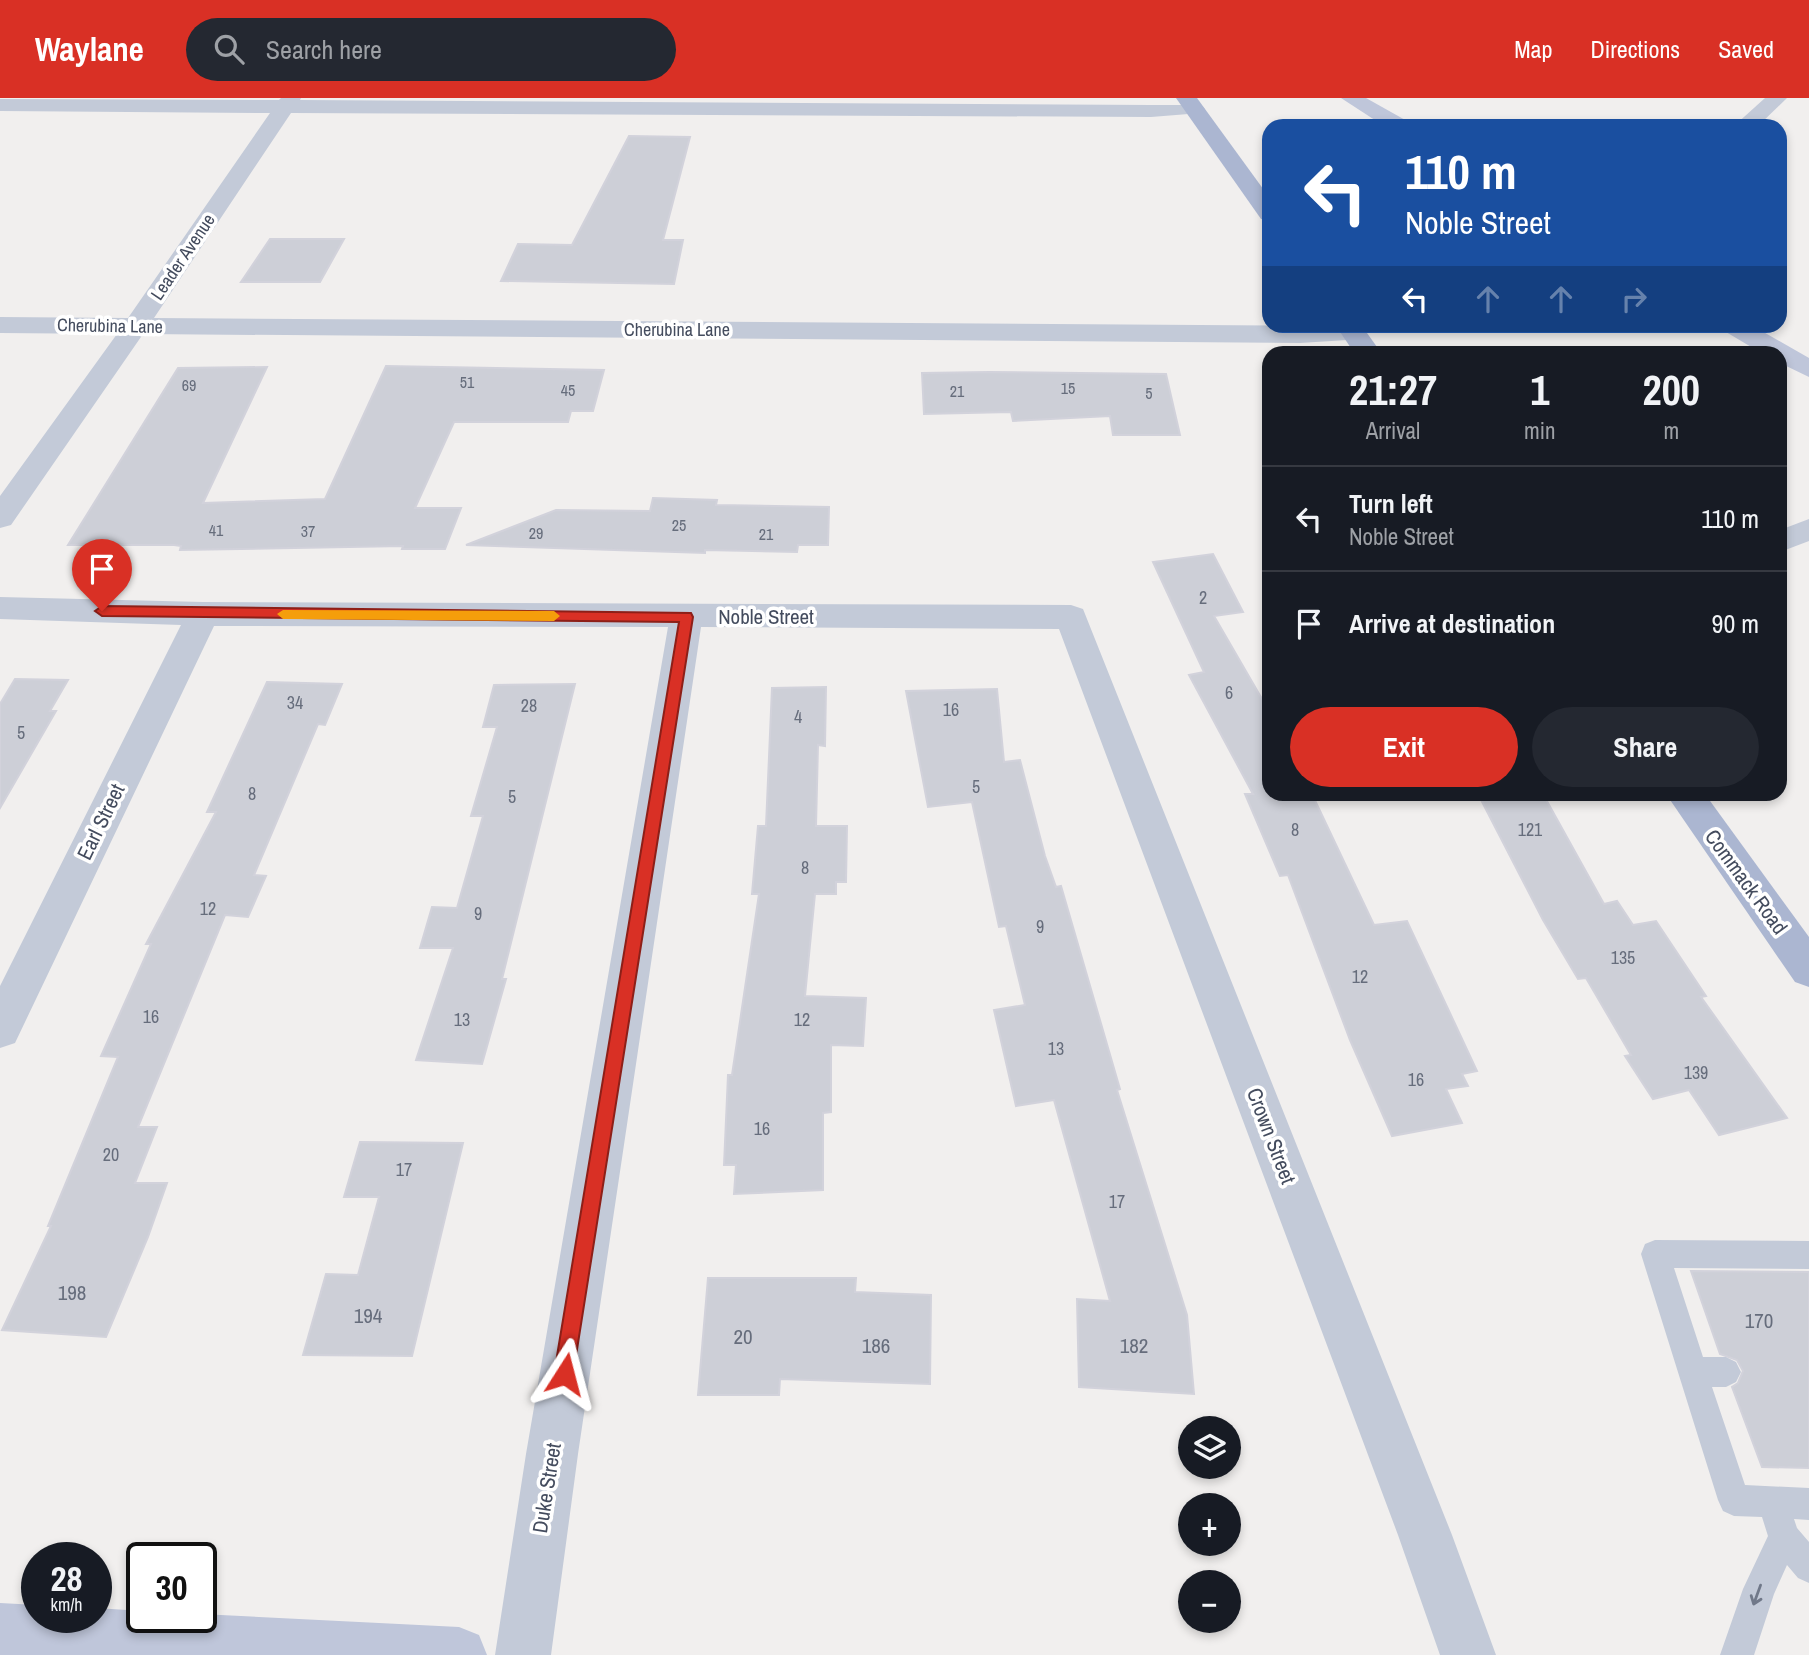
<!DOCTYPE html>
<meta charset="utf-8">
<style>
:root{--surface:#171b24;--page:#242831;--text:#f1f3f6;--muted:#9ea1a6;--line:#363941;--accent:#d93025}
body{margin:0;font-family:"Archivo Narrow",sans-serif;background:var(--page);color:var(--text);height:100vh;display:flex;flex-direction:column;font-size:26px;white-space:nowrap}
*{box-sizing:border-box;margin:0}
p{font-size:23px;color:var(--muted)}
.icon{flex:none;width:38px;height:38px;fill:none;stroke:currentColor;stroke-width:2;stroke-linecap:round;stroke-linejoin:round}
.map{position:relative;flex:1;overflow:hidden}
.side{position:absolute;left:1262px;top:248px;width:525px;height:455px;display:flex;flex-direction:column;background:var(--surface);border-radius:21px;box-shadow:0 4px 10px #0003}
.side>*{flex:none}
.hud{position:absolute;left:1262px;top:21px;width:525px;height:214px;border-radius:21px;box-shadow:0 4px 10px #0003;background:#1a4fa0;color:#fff;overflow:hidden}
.controls{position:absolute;left:1178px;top:1318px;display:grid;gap:14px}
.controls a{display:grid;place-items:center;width:63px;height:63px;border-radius:50%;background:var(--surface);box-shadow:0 4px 10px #0003;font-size:35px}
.speed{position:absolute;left:21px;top:1444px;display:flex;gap:14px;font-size:35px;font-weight:700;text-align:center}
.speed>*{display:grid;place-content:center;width:91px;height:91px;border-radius:50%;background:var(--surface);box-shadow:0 4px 10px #0003;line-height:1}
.speed small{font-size:18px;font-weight:400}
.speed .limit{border:4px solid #111;border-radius:10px;background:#fff;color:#111}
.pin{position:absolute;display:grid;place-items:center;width:60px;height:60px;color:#fff;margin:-72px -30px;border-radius:50% 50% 50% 0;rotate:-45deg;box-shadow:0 0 7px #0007}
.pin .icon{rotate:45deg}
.me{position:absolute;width:77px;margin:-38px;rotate:9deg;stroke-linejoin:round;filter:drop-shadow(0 0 5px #0008)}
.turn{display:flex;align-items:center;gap:24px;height:147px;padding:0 28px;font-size:32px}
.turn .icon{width:91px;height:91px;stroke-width:2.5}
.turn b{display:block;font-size:49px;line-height:60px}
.lanes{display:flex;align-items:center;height:66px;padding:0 28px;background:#0003;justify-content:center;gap:35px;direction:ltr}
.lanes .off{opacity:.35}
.eta{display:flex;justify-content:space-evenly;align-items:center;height:119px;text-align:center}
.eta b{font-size:42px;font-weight:800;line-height:49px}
.action{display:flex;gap:14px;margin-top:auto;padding:14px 28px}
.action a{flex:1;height:80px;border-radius:42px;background:var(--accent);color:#fff;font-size:28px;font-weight:800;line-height:80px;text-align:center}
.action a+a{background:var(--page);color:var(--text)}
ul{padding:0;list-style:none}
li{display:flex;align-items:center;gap:21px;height:105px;padding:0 28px;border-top:2px solid var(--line)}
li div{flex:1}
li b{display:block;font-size:26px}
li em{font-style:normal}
header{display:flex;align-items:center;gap:42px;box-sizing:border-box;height:98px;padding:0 35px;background:var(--accent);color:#fff}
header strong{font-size:33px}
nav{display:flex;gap:38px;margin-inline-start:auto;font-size:24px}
.search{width:490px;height:63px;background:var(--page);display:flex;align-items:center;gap:18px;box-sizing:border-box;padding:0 24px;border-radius:38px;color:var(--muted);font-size:26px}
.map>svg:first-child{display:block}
.building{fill:#cdcfd7;stroke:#d2d2db;stroke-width:2}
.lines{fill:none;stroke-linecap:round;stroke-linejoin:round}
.lane{fill:#c3cad8;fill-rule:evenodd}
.street{fill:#c3cad8;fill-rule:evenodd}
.secondary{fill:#bfc6da;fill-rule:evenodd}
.primary{fill:#abb6d1;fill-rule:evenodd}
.oneway{stroke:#707889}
.route{fill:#d93025;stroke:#8d1f18;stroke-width:2}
.slow{fill:#f59e0b}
.labels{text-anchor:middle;stroke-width:7;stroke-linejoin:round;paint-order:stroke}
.far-number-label{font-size:16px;fill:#666d7c}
.far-street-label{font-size:18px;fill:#444c5e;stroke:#fff}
.number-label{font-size:18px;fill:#666d7c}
.street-label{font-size:21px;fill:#444c5e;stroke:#fff}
.near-number-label{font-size:21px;fill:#666d7c}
</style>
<header>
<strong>Waylane</strong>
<div class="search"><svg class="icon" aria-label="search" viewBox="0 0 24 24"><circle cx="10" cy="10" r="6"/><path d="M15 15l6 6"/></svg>Search here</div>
<nav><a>Map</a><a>Directions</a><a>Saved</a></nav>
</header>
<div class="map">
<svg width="1809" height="1557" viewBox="0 0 1809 1557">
<rect width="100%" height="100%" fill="#f1efee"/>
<g class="building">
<path d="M629 38 690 39 663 142H683L674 186 501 183 518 146 572 147Z"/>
<path d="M270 141H344L320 184H241Z"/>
<path d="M386 268 604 272 593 313H571L568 324H454L415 410H461L445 451H402L403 448 180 452 181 448 174 447H68L178 270 267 269 203 405 325 401Z"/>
<path d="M989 274 1166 276 1180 337H1113L1110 318 1013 323 1011 314 924 316 922 275Z"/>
<path d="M653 400 717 402 716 407 829 409 828 447H798L797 454 705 452V455L466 447 556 412 650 413Z"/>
<path d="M1213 456 1243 514 1214 518 1269 613V696H1312L1374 827 1407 823 1477 973 1462 976 1468 988 1446 991 1462 1025 1392 1038 1350 942 1288 777 1280 778 1245 696H1253L1189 577 1204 574 1153 464Z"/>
<path d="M15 581 68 582 50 613H56L0 710V606Z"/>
<path d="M267 584 342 586 325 627 318 626 254 777 266 778 248 819 225 817 138 1029H157L135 1085H167L148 1139 106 1239 2 1232 51 1128H48L118 959 101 958 151 846H146L216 714H207Z"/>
<path d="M575 586 502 881H506L482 966 416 962 453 850H420L432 809 457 810 483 718H471L497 629H483L494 587Z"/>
<path d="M826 589 825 648 818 647 816 728H847L846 784H836V796H815L805 898 866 900 863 948 831 947V1014L823 1015V1092L734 1096 736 1067H724L728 977H732L759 796H752L758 728H766L772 590Z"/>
<path d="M997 591 1004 664 1020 662 1045 758 1056 789 1061 788 1120 991 1117 992 1187 1217 1194 1296 1079 1289 1077 1201 1110 1203 1054 1002 1016 1008 994 912 1025 907 1006 828 999 829 972 704 928 709 906 593Z"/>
<path d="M1478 696H1543L1604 806 1617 803 1633 827 1656 823 1706 898 1701 899 1787 1020 1719 1037 1689 992 1653 1001 1625 958 1631 957 1586 880 1578 881 1543 822Z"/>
<path d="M360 1044 463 1045 412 1258 303 1257 326 1176 358 1177 379 1099H344Z"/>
<path d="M1691 1173 1809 1174V1370L1762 1369 1732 1289 1738 1285 1743 1273 1737 1262 1720 1256Z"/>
<path d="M708 1180H856L855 1194 931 1197 930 1286 780 1281 779 1297H698Z"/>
</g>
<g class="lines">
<path class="lane" d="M1655 1142 1809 1143V1171L1674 1170 1703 1259H1726L1736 1264 1741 1274 1736 1284 1726 1289H1712L1745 1387 1809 1390V1422L1794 1421 1797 1430 1809 1444V1485L1798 1480 1787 1467 1774 1496 1754 1557H1720L1743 1491 1768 1438 1762 1419 1734 1418 1723 1413 1718 1402 1641 1156 1645 1146Z"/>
<g class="street">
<path d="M281 0H301L300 2 1151 7H1201L1205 11 1201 15 1151 19 291 15 154 220 1355 228 1363 229 1367 235 1363 241 1300 245 143 236 11 427 0 430V398L117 236 0 235V219L128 220 270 15 0 13V1L279 2Z"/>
<path d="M1765 0H1787L1758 28H1734Z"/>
<path d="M1809 421V443L1780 454V432Z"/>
<path d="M0 499 203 504 1071 507 1083 511 1452 1437 1496 1557H1440L1398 1437 1059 531 701 529 578 1356 551 1557H495L526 1356 668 529 214 528 15 945 0 950V888L181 527 0 521Z"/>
</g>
<g class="secondary">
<path d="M1341 0H1366L1407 23 1410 28H1384Z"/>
<path d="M1722 228H1753L1809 260V279L1780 265V256H1763L1726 234Z"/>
<path d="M0 1505 37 1507V1519H96V1510L142 1513V1519H201V1516L459 1529 479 1537 487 1557H0Z"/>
</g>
<g class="primary">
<path d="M1176 0H1197L1269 99V123L1261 121Z"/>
<path d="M1336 228H1362L1382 256H1355Z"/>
<path d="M1666 696H1705L1809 839V889L1795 884Z"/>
</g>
</g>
<defs><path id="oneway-shaft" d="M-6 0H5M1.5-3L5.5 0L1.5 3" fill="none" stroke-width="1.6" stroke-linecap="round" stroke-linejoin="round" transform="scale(1.75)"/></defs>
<use class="oneway" href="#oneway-shaft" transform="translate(1757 1497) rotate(110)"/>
<path class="route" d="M102 508 691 515 693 519 572 1283 565 1286 557 1283 554 1276 679 524 102 518 95 513Z"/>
<path class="slow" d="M283 512 554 513 560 518 554 523 283 521 277 516Z"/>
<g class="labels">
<g class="far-number-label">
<text x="467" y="290">51</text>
<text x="189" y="293">69</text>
<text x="1068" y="296">15</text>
<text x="568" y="298">45</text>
<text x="957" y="299">21</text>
<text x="1149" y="301">5</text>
<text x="679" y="433">25</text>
<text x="216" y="438">41</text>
<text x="308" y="439">37</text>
<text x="536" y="441">29</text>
<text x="766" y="442">21</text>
</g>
<g class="far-street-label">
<text transform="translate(183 159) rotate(-56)" y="6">Leader Avenue</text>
<text transform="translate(110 228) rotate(1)" y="6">Cherubina Lane</text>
<text x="677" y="238">Cherubina Lane</text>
</g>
<g class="number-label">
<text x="1203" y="506">2</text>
<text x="1229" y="601">6</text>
<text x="295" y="611">34</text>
<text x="529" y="614">28</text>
<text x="951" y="618">16</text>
<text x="798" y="625">4</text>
<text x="21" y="641">5</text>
<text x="976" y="695">5</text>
<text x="252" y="702">8</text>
<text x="512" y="705">5</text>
<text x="1295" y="738">8</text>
<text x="1530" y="738">121</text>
<text x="805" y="776">8</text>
<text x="208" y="817">12</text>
<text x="478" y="822">9</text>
<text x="1040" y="835">9</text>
<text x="1623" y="866">135</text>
<text x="1360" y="885">12</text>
<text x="151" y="925">16</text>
<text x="462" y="928">13</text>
<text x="802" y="928">12</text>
<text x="1056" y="957">13</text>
<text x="1696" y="981">139</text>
<text x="1416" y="988">16</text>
<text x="762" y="1037">16</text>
<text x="111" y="1063">20</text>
<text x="404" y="1078">17</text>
<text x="1117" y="1110">17</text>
</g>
<g class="street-label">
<text x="766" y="526">Noble Street</text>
<text transform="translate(101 724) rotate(-64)" y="7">Earl Street</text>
<text transform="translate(1746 784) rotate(54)" y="7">Commack Road</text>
<text transform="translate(1271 1038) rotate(69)" y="7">Crown Street</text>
<text transform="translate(547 1390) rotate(-81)" y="7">Duke Street</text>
</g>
<g class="near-number-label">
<text x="72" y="1202">198</text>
<text x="368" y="1225">194</text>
<text x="1759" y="1230">170</text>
<text x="743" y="1246">20</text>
<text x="876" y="1255">186</text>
<text x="1134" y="1255">182</text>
</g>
</g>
</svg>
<div class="controls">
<a><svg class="icon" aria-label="layers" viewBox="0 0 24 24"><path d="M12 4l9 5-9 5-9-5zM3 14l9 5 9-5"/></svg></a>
<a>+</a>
<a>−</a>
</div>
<div class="speed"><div>28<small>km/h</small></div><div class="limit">30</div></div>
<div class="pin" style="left:102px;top:513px;background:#d93025"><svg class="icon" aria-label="arrive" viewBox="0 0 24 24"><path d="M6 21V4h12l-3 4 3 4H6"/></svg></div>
<svg class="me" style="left:565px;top:1276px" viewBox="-20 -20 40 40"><path d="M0-17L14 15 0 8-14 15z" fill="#d93025" stroke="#fff" stroke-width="4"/></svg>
<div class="hud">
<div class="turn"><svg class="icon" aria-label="left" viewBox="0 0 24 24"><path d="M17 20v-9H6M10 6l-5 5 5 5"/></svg><div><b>110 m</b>Noble Street</div></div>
<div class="lanes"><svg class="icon" aria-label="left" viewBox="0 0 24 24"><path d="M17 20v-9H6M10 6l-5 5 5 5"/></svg><svg class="icon off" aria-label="ahead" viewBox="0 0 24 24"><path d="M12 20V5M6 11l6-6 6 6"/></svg><svg class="icon off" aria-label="ahead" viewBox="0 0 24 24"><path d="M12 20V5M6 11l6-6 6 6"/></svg><svg class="icon off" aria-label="right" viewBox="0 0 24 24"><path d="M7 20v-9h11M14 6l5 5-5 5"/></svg></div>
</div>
<section class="side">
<div class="eta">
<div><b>21:27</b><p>Arrival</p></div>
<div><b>1</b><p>min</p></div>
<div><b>200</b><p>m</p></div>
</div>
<ul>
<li><svg class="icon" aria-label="left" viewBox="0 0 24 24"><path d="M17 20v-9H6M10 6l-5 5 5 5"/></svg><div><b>Turn left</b><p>Noble Street</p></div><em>110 m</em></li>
<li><svg class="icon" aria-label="arrive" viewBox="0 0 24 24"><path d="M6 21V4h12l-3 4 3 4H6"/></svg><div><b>Arrive at destination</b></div><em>90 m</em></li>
</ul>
<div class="action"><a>Exit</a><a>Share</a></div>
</section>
</div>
